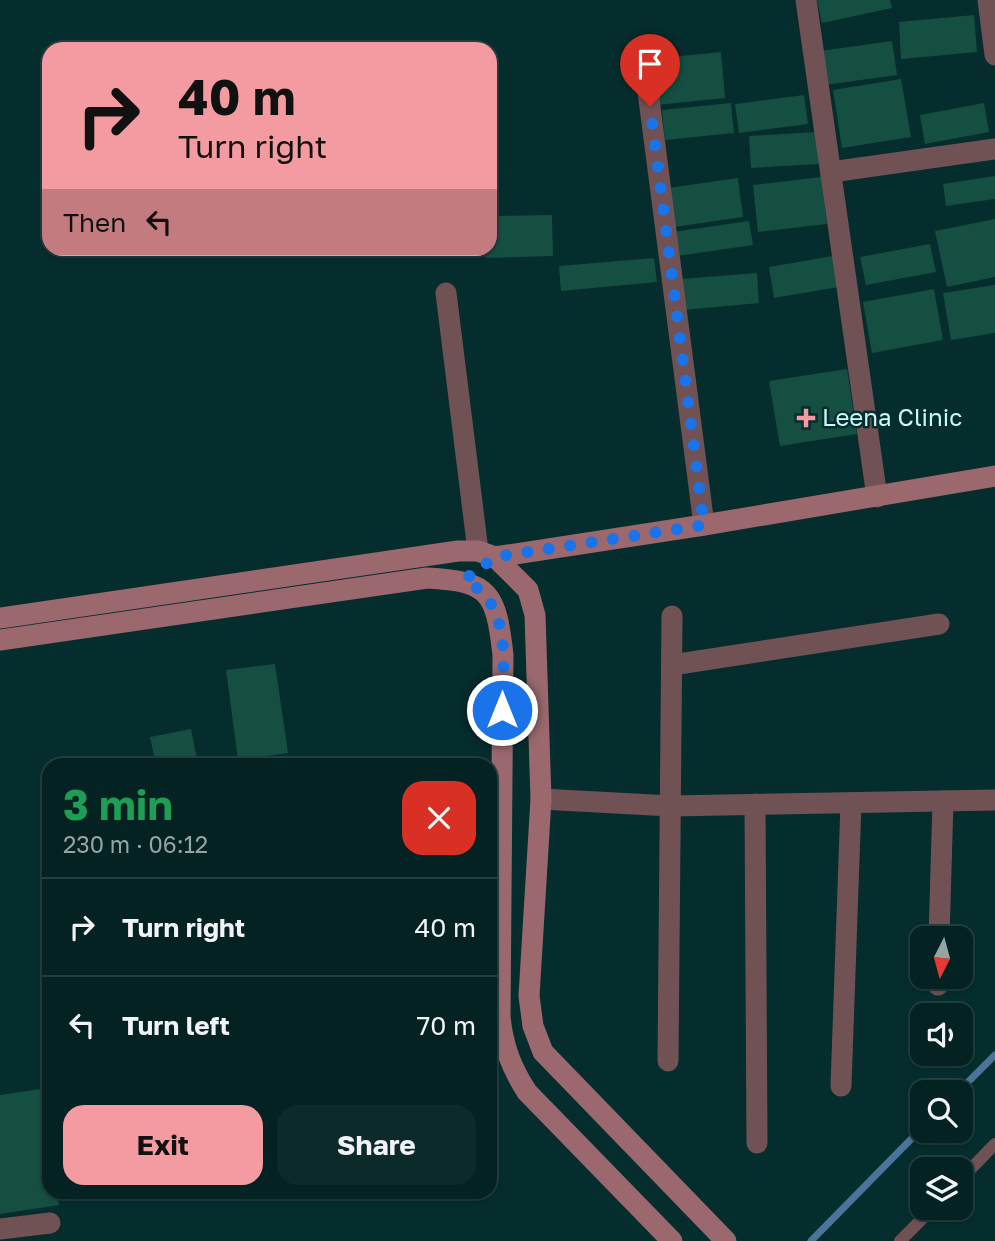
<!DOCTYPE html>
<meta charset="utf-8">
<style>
:root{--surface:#042222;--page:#0d2a2a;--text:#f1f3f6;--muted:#97a4a5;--line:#253f40;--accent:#f49aa1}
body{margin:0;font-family:"Golos Text",sans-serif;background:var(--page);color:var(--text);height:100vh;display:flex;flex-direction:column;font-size:26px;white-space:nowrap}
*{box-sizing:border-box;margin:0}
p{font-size:23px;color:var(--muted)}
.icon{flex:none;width:38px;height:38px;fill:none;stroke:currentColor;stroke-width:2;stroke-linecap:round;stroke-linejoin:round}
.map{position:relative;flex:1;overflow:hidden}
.details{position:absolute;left:42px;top:758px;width:455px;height:441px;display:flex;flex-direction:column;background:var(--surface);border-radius:21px;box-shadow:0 2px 5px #0004,0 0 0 2px var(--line)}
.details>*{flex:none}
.top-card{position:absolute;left:42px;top:42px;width:455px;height:214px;border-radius:21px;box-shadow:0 2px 5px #0004,0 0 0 2px var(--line);background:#f49aa1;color:#111;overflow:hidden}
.needle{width:46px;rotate:186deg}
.buttons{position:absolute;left:910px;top:926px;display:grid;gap:14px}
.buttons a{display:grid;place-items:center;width:63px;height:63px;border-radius:14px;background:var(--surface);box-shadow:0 2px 5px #0004,0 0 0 2px var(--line);font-size:35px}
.pin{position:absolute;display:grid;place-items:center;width:60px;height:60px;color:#fff;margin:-72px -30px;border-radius:50% 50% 50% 0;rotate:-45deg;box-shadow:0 0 7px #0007}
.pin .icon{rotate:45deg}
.me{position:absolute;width:77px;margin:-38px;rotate:0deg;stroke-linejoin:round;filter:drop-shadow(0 0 5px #0008)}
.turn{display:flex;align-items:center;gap:24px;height:147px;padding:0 21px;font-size:32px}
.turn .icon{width:91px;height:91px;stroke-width:2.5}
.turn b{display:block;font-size:49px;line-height:60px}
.then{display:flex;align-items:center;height:66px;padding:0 21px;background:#0003;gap:14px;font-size:26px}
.round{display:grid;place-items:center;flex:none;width:74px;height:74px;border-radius:21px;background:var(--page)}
.summary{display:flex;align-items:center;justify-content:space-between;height:119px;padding:0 21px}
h1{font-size:42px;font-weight:700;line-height:52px;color:#1e9e55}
.primary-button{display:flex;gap:14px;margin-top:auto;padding:14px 21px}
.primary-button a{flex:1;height:80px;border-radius:21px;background:var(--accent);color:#111;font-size:28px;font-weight:700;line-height:80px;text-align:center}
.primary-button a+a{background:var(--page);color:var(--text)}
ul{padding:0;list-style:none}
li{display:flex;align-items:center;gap:21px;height:98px;padding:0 21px;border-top:2px solid var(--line)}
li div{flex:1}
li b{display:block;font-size:26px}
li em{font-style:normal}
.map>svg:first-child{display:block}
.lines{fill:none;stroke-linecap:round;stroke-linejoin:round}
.stream{stroke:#4a7597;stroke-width:7}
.building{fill:#144f42}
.lane{stroke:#715254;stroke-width:12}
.street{stroke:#715254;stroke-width:21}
.secondary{stroke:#9b696d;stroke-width:21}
.route{stroke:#1a73e8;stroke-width:12;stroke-dasharray:0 21.6}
.poi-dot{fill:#f49aa1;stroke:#052d2d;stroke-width:2.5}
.labels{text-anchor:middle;stroke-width:5;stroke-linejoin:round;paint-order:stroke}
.poi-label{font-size:24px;fill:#c7fbfa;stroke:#052d2d;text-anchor:start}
</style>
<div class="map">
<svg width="995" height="1241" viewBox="0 0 995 1241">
<rect width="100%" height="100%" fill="#052d2d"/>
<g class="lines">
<g class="stream">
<path d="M958 1092 995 1055"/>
<path d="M811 1241 922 1128"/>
</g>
</g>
<g class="building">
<path d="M817 0H890L892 8 822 23Z"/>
<path d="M974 15 977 52 901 59 899 22Z"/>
<path d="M892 41 897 75 825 85 820 51Z"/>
<path d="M721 52 725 98 657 105 652 59Z"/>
<path d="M901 79 911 137 842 148 833 90Z"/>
<path d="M804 95 808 124 739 133 735 104Z"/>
<path d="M731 103 734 133 665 140 662 110Z"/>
<path d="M984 103 989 132 925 144 920 115Z"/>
<path d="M817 132 819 164 751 168 749 136Z"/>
<path d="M995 176V199L946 206 943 184Z"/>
<path d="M821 177 827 224 758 232 753 185Z"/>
<path d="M738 178 743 217 674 227 668 188Z"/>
<path d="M552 215 553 256 485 258V248H490V216Z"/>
<path d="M995 219V277L947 287 935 231Z"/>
<path d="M749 221 753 245 677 256 673 232Z"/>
<path d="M930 244 936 272 866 285 860 257Z"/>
<path d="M833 256 839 287 774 298 769 267Z"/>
<path d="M654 258 657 282 561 291 559 266Z"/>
<path d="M757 273 759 303 684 310 681 279Z"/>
<path d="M995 285V333L951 340 943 293Z"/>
<path d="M934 289 943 340 872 353 863 302Z"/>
<path d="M847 369 857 434 780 446 769 381Z"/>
<path d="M275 664 288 753 238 760 226 670Z"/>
<path d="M191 729 198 765H156L150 737Z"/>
<path d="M41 1089 49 1140V1192H57L59 1205 0 1214V1095Z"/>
<path d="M61 1192H100V1193L62 1198Z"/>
</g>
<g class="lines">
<g class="lane">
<path d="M961 1179 995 1144"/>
<path d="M900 1241 933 1208"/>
</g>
<g class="street">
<path d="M806 0 877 497"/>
<path d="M988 0 995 55"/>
<path d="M643 53 704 525"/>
<path d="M831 172 995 149"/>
<path d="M446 293 478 551"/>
<path d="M672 665 939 624"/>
<path d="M541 799 671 806 995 800"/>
<path d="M755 804 757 1143"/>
<path d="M939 938 943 801"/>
<path d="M938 985V976"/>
<path d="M668 1061 672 616"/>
<path d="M841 1086 851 803"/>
<path d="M0 1229 50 1223"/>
</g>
<g class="secondary">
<path d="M495 557 528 590 535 615 541 799 529 996 533 1026 543 1052 726 1241"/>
<path d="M0 618 458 551H478L495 557 704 525 995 476"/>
<path d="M0 640 427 578C491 581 496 594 503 655L500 1017C503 1046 511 1067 527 1092L672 1241"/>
</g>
</g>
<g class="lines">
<path class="route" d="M502 710C503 665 513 603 464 580L495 557 704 525 650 106"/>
</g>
<path class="poi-dot" d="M802.5 407.5h7v7h7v7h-7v7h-7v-7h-7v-7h7z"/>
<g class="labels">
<g class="poi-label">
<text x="822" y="426">Leena Clinic</text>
</g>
</g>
</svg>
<div class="buttons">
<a><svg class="needle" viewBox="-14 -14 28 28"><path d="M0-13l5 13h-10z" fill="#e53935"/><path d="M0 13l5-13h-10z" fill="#97a4a5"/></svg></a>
<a><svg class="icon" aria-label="sound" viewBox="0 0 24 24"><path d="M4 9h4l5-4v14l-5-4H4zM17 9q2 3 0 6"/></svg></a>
<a><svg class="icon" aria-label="search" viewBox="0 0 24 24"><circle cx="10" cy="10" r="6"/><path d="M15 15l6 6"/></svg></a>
<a><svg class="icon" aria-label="layers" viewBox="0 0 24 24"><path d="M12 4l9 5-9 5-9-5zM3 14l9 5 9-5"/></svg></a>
</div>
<div class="pin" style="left:650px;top:106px;background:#d93025"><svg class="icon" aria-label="arrive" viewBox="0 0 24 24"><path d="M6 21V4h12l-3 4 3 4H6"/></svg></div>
<svg class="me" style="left:502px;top:710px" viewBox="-20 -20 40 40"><circle r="17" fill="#1a73e8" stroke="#fff" stroke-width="3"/><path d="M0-11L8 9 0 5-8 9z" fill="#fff"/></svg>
<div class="top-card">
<div class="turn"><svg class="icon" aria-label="right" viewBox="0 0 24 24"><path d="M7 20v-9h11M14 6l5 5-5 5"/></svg><div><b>40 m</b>Turn right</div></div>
<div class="then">Then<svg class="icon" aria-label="left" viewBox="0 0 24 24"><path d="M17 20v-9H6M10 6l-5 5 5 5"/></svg></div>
</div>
<section class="details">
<div class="summary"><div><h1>3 min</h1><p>230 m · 06:12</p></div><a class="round" style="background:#d93025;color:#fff"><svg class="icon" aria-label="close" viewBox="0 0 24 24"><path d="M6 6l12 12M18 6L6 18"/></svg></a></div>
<ul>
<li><svg class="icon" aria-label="right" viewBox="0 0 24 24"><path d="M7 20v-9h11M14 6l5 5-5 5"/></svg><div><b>Turn right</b></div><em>40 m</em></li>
<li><svg class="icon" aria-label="left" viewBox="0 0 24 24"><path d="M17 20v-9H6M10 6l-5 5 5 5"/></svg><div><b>Turn left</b></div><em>70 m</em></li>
</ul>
<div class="primary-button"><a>Exit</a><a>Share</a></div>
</section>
</div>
